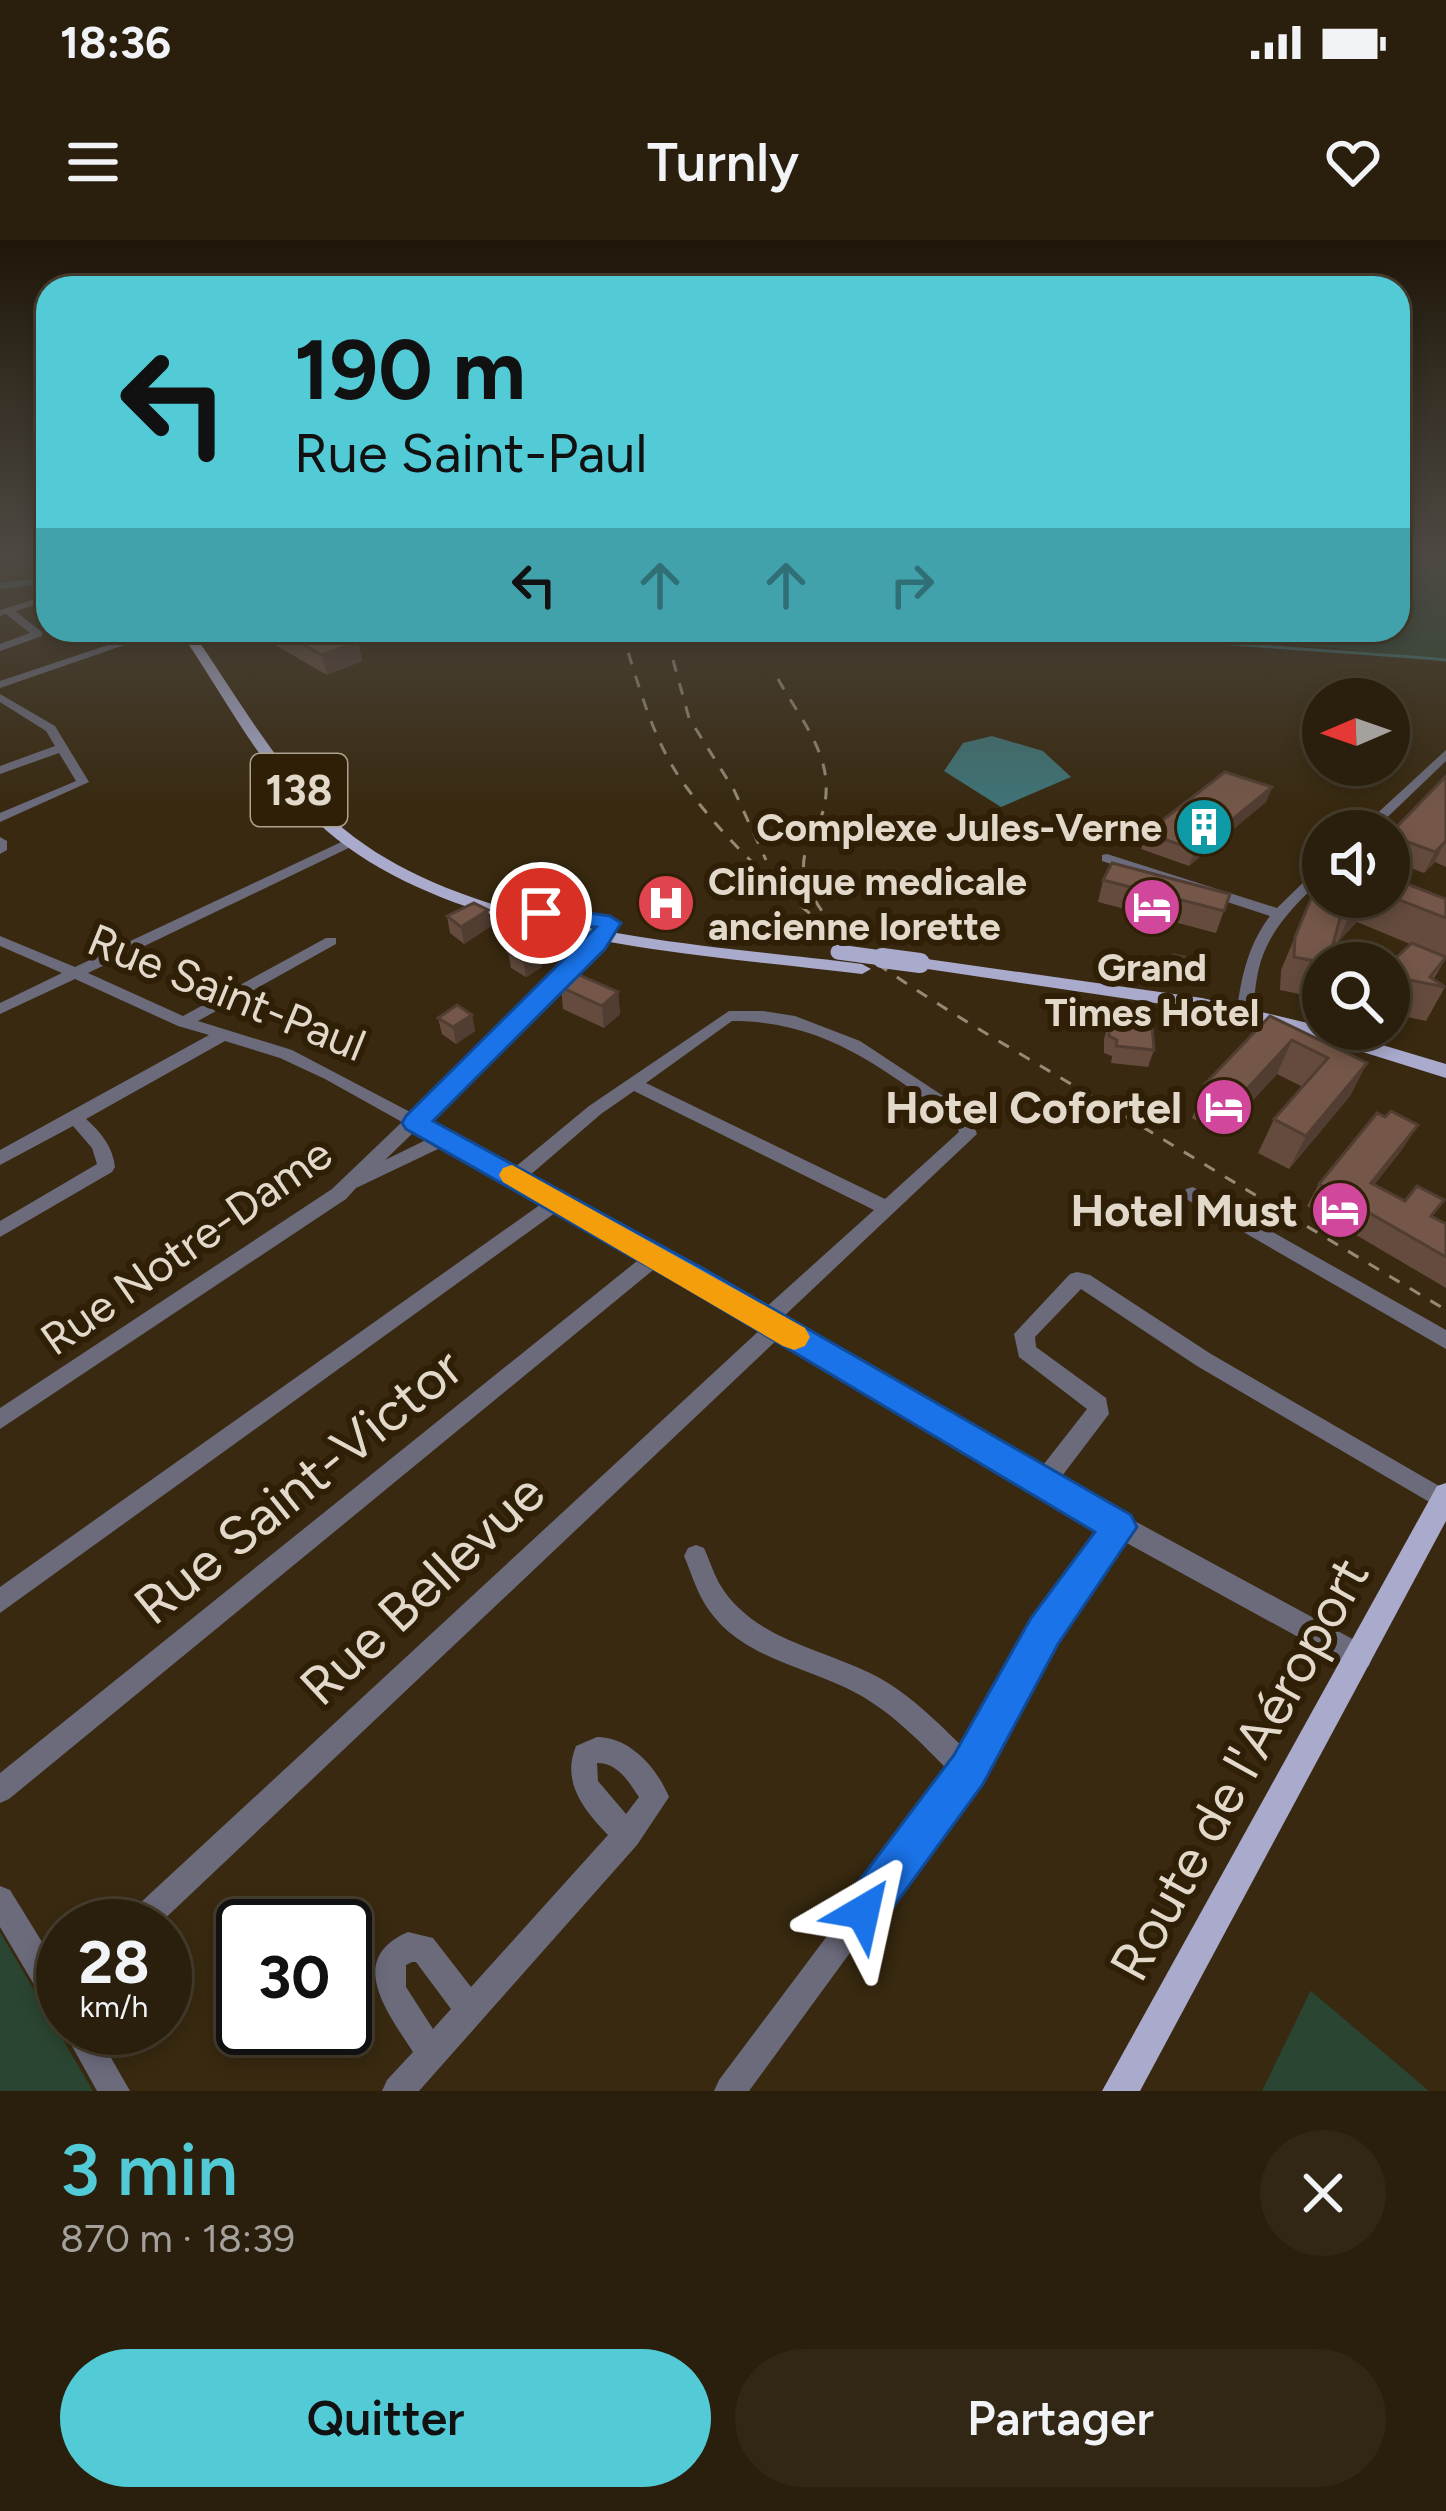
<!DOCTYPE html>
<html lang="fr">
<meta charset="utf-8">
<style>
:root{--surface:#2a1f0c;--page:#322715;--text:#f1f3f6;--muted:#a5a29d;--line:#463d2d;--accent:#52cbd7}
body{margin:0;font-family:Figtree,sans-serif;background:var(--page);color:var(--text);height:100vh;display:flex;flex-direction:column;font-size:45px;white-space:nowrap}
*{box-sizing:border-box;margin:0}
p{font-size:39px;color:var(--muted)}
.icon{flex:none;width:66px;height:66px;fill:none;stroke:currentColor;stroke-width:2;stroke-linecap:round;stroke-linejoin:round}
.map{position:relative;height:1851px;overflow:hidden}
.details{display:flex;flex-direction:column;background:var(--surface);flex:1}
.details>*{flex:none}
.banner{position:absolute;left:36px;top:36px;width:1374px;height:366px;border-radius:36px;box-shadow:0 6px 18px #0003,0 0 0 3px var(--line);background:#52cbd7;color:#111;overflow:hidden}
.needle{width:78px;rotate:268deg}
.fabs{position:absolute;left:1302px;top:438px;display:grid;gap:24px}
.fabs a{display:grid;place-items:center;width:108px;height:108px;border-radius:50%;background:var(--surface);box-shadow:0 6px 18px #0003,0 0 0 3px var(--line);font-size:60px}
.speed{position:absolute;left:36px;top:1659px;display:flex;gap:24px;font-size:60px;font-weight:700;text-align:center}
.speed>*{display:grid;place-content:center;width:156px;height:156px;border-radius:50%;background:var(--surface);box-shadow:0 6px 18px #0003,0 0 0 3px var(--line);line-height:1}
.speed small{font-size:30px;font-weight:400}
.speed .limit{border:6px solid #111;border-radius:18px;background:#fff;color:#111}
.pin{position:absolute;display:grid;place-items:center;width:102px;height:102px;color:#fff;margin:-51px;border:6px solid #fff;border-radius:50%;box-shadow:0 3px 12px #0007}
.me{position:absolute;width:132px;margin:-66px;rotate:36deg;stroke-linejoin:round;filter:drop-shadow(0 0 9px #0008)}
.turn{display:flex;align-items:center;gap:42px;height:252px;padding:0 60px;font-size:54px}
.turn .icon{width:156px;height:156px;stroke-width:2.5}
.turn b{display:block;font-size:84px;line-height:102px}
.lanes{display:flex;align-items:center;height:114px;padding:0 60px;background:#0003;justify-content:center;gap:60px;direction:ltr}
.lanes .off{opacity:.35}
.round{display:grid;place-items:center;flex:none;width:126px;height:126px;border-radius:63px;background:var(--page)}
.overview{display:flex;align-items:center;justify-content:space-between;height:204px;padding:0 60px}
h1{font-size:72px;font-weight:600;line-height:90px;color:var(--accent)}
.button{display:flex;gap:24px;margin-top:auto;padding:24px 60px}
.button a{flex:1;height:138px;border-radius:72px;background:var(--accent);color:#111;font-size:48px;font-weight:600;line-height:138px;text-align:center}
.button a+a{background:var(--page);color:var(--text)}
.status{display:flex;justify-content:space-between;align-items:center;height:84px;padding:0 60px;background:var(--surface);direction:ltr}
.status svg{height:33px;fill:currentColor}
header{display:flex;justify-content:space-between;align-items:center;height:156px;padding:0 60px;background:var(--surface);font-size:54px;font-weight:600}
.map>svg:first-child{display:block}
.green{fill:#2a4531}
.water{fill:#3f7477}
.lines{fill:none;stroke-linecap:round;stroke-linejoin:round}
.stream{stroke:#3f7477;stroke-width:3}
.river{fill:#3f7477;fill-rule:evenodd}
.minor{fill:#6b6b7c;fill-rule:evenodd}
.major{fill:#a9aacc;fill-rule:evenodd}
.rail{stroke:#968a77;stroke-width:3;stroke-dasharray:12 12;stroke-linecap:butt}
.major-bridge-far1{stroke:#a9aacc;stroke-width:15}
.major-bridge{stroke:#a9aacc;stroke-width:20}
.wall{fill:#644b3e;fill-rule:evenodd}
.shaded-wall{fill:#513d32}
.building{fill:#745748;stroke:#513d32;stroke-width:3}
.route{fill:#1a73e8;stroke:#114b97;stroke-width:3}
.slow{fill:#f59e0b}
.labels{text-anchor:middle;stroke-width:12;stroke-linejoin:round;paint-order:stroke}
.far-poi-label{font-size:39px;font-weight:bold;fill:#e3d9cb;stroke:#2e1f06;text-anchor:end}
.shield{fill:#2e1f06;stroke:#ada190;stroke-width:3}
.shield-label{font-size:42px;font-weight:bold;fill:#e3d9cb}
.street-label{font-size:45px;fill:#e3d9cb;stroke:#2e1f06}
.poi-label{font-size:45px;font-weight:bold;fill:#e3d9cb;stroke:#2e1f06;text-anchor:end}
.near-street-label{font-size:54px;fill:#e3d9cb;stroke:#2e1f06}
</style>
<div class="status"><b>18:36</b><svg viewBox="0 0 49 12"><path d="M0 12V9h3v3zM5 12V6h3v6zM10 12V3h3v9zM15 12V0h3v12zM26 1h20v11H26zM47 4h2v5h-2z"/></svg></div>
<header><svg class="icon" aria-label="menu" viewBox="0 0 24 24"><path d="M4 6h16M4 12h16M4 18h16"/></svg>Turnly<svg class="icon" aria-label="heart" viewBox="0 0 24 24"><path d="M12 20l-8-8c-3-5 5-10 8-4 3-6 11-1 8 4z"/></svg></header>
<div class="map">
<svg width="1446" height="1851" viewBox="0 0 1446 1851">
<rect width="100%" height="100%" fill="#382910"/>
<g class="green">
<path d="M1398 311H1446V420L1159 390H1398Z"/>
<path d="M0 1692 93 1851H0Z"/>
<path d="M1311 1750V1751L1429 1851H1262Z"/>
</g>
<path class="water" d="M992 496 1043 511 1071 537 1001 567 944 531 963 503Z"/>
<g class="lines">
<path class="stream" d="M1105 390C1218 406 1332 410 1446 420"/>
<path class="river" d="M48 337V343L0 349V343Z"/>
<g class="minor">
<path d="M8 311H24L0 319V313Z"/>
<path d="M48 355V361L15 371 42 392V396L0 411V404L30 393 6 374 0 376V370Z"/>
<path d="M153 390H168L0 448V441Z"/>
<path d="M0 454 55 486 89 542 0 582V573L76 541 59 513 0 534V526L55 506 46 491 0 462Z"/>
<path d="M1446 510V521L1373 591H1358Z"/>
<path d="M0 597 7 601V610L0 614Z"/>
<path d="M352 597 359 601 357 604 88 733 183 776 326 698H336V704L198 781 292 810 412 873 591 701 605 680H615L617 683 602 707 426 880 514 928 589 866 729 771H763L795 776 860 801 969 873 977 894 781 1079 1040 1229 1087 1169 1019 1117 1014 1094 1070 1034 1077 1032 1090 1035 1211 1114 1446 1250V1269L1443 1270 1197 1126 1081 1049 1035 1097 1036 1107 1106 1158 1109 1174 1059 1240 1369 1408 1372 1417 1369 1426 1360 1429 1351 1426 1123 1301 1054 1400 977 1539 749 1851H714L719 1840 950 1532C921 1503 894 1474 858 1454 804 1424 735 1419 702 1359 695 1346 690 1330 684 1316L688 1308 696 1305 704 1308C709 1319 713 1332 719 1343 751 1398 817 1407 870 1433 907 1451 936 1481 965 1509L1036 1382 1103 1290 779 1098 157 1686H122L126 1676 762 1088 658 1026 9 1559 0 1563V1533L642 1017 559 970 0 1373V1347L544 962 447 908 438 909 356 948 346 959 0 1189V1168L332 949 402 882 325 839 280 818 225 801 86 879C101 892 113 907 115 927L112 932 0 997V981L97 924 92 908 73 886 0 925V910L209 795 178 786 75 739 0 774V763L62 733 0 706V696L75 727ZM732 781C827 781 882 829 955 880L959 892 885 959 646 843ZM634 851 874 970 764 1069 529 936 601 874ZM416 890 430 898 385 920Z"/>
<path d="M1107 614 1277 668 1318 628 1323 627V638C1294 666 1267 691 1258 732 1254 751 1254 771 1249 789H1237L1235 785C1240 745 1245 709 1270 676L1102 621V615Z"/>
<path d="M1193 947 1446 1090V1109L1186 959 1184 954 1186 949Z"/>
<path d="M597 1497C630 1497 657 1528 669 1557L637 1605 419 1851H382L387 1840 413 1812C388 1773 345 1719 408 1692L433 1698 471 1747 608 1595C584 1570 561 1542 576 1506ZM597 1523C618 1523 628 1541 639 1557L626 1574 598 1541ZM412 1722H416L451 1769 433 1789 406 1747V1725Z"/>
<path d="M0 1646 10 1650 63 1736V1779L52 1775 0 1687Z"/>
<path d="M63 1785V1788H94L130 1851H97L62 1788Z"/>
</g>
<g class="major">
<path d="M179 390H191C234 451 272 521 326 573 450 694 698 703 862 724L871 729 862 734C694 713 446 703 317 582 261 529 223 454 179 390Z"/>
<path d="M920 718 1202 758 1312 784 1446 824V838L1302 793 1202 770 914 727V719Z"/>
<path d="M1446 1243V1281L1140 1851H1102L1437 1246Z"/>
</g>
<g class="rail">
<path d="M621 390C639 444 652 502 687 548 788 683 939 765 1081 850 1203 923 1324 997 1446 1070"/>
<path d="M673 420 689 478 734 550 766 620"/>
<path d="M778 439C795 470 824 505 826 542 830 603 775 605 824 674"/>
</g>
<path class="major-bridge-far1" d="M838 712 904 721"/>
<path class="major-bridge" d="M882 718 920 723"/>
</g>
<g class="wall">
<path d="M271 390H350L352 399 358 402 362 421 327 435 275 405Z"/>
<path d="M1446 536V627L1435 622 1424 633 1395 622 1389 635V593Z"/>
<path d="M1272 547 1266 562 1189 626 1141 609 1146 593Z"/>
<path d="M1389 637 1446 659V718L1433 740 1445 747 1426 781 1389 773V723H1323V759L1280 750 1281 730 1313 654 1323 657H1389ZM1357 682 1410 704 1397 717 1333 704V702L1337 703Z"/>
<path d="M1103 640 1230 654 1216 693 1098 662Z"/>
<path d="M488 670 491 686 464 704 450 693 447 676Z"/>
<path d="M539 711 542 727 526 737 511 728 508 712Z"/>
<path d="M1174 715 1208 732 1204 743 1168 735Z"/>
<path d="M561 747 618 752 620 774 604 788 563 769Z"/>
<path d="M472 775 475 791 456 804 442 794 438 778Z"/>
<path d="M1270 776 1367 823 1350 856 1289 929 1258 913 1274 879 1303 847 1277 834 1222 894 1192 878 1205 844Z"/>
<path d="M1109 782 1154 810 1148 827 1111 823 1112 816 1104 813V799Z"/>
<path d="M1404 907 1374 945 1446 984V1048L1307 966 1319 944Z"/>
</g>
<g class="shaded-wall">
<path d="M344 390H350L353 403 358 402 362 421 327 435 322 415Z"/>
<path d="M1272 547 1266 562 1189 626 1195 610Z"/>
<path d="M1445 601 1435 622 1424 633 1435 612Z"/>
<path d="M1402 609 1389 635V621Z"/>
<path d="M1365 657H1368L1357 682 1337 703 1352 670Z"/>
<path d="M488 670 491 686 464 704 461 687Z"/>
<path d="M539 711 542 727 526 737 523 721Z"/>
<path d="M618 752 620 774 604 788 602 766Z"/>
<path d="M472 775 475 791 456 804 453 787Z"/>
<path d="M1292 800 1277 834 1222 894 1237 860Z"/>
<path d="M1367 823 1350 856 1289 929 1306 896Z"/>
<path d="M1418 885 1404 907 1358 965 1371 943Z"/>
</g>
<g class="building">
<path d="M278 390H344L341 393 358 402 322 415Z"/>
<path d="M1225 532 1272 547 1195 610 1146 593Z"/>
<path d="M1446 536V601L1435 612 1389 595Z"/>
<path d="M1389 604 1402 609 1389 621Z"/>
<path d="M1112 623 1230 654 1224 671 1103 640Z"/>
<path d="M1389 637 1446 659V678L1389 656Z"/>
<path d="M1323 644V657H1365L1352 670 1343 667 1333 704 1397 717 1412 703 1446 717 1430 737 1445 747 1389 736V723H1325L1294 717 1295 697 1313 654Z"/>
<path d="M474 663 488 670 461 687 447 676Z"/>
<path d="M525 702 539 711 523 721 508 712Z"/>
<path d="M1174 715 1209 722 1208 732 1172 724Z"/>
<path d="M577 734 618 752 602 766 561 747Z"/>
<path d="M457 765 472 775 453 787 438 778Z"/>
<path d="M1270 776 1367 823 1306 896 1274 879 1328 818 1292 800 1237 860 1205 844Z"/>
<path d="M1109 782 1152 786 1154 810 1116 806 1117 800 1109 796Z"/>
<path d="M1391 871 1418 885 1371 943 1405 961 1417 946 1444 960 1431 976 1446 984V1017L1319 944 1377 873 1385 877Z"/>
</g>
<linearGradient id="sky" x2="0" y2="1"><stop stop-color="#1f1709"/><stop offset="0.55" stop-color="#4d4942"/><stop offset="1" stop-color="#4d4942" stop-opacity="0"/></linearGradient>
<rect width="1446" height="570" fill="url(#sky)"/>
<path class="route" d="M541 666 610 676 621 683 605 709 433 881 704 1029 1131 1275 1137 1287 1058 1404 983 1544 878 1688 863 1694 847 1688 841 1672 847 1657 954 1515 1031 1378 1095 1292 683 1046 406 889 402 883 406 876 596 687 533 678V668Z"/>
<path class="slow" d="M512 925 805 1088 810 1097 805 1106 794 1110 783 1106 503 942 499 935 503 928Z"/>
<defs>
<symbol id="building-disc" viewBox="-11 -11 22 22"><circle r="9.5" fill="#0f9aa8" stroke="#2e1f06"/><path d="M-4-6H4V6H1V3H-1V6H-4ZM-2.5-4.3h1.7v1.8h-1.7ZM.8-4.3h1.7v1.8H.8ZM-2.5-1h1.7V.8h-1.7ZM.8-1h1.7V.8H.8Z" fill="#fff"/></symbol>
<symbol id="hospital-disc" viewBox="-11 -11 22 22"><circle r="9.5" fill="#e0444e" stroke="#2e1f06"/><path d="M-5-5h3v3.5h4V-5h3V5h-3V1.5h-4V5h-3Z" fill="#fff"/></symbol>
<symbol id="hotel-disc" viewBox="-11 -11 22 22"><circle r="9.5" fill="#d1479c" stroke="#2e1f06"/><path d="M-6-4.5h1.5V1H6V5H4.5V3h-9V5H-6ZM-4 0a1.8 1.8 0 1 1 3.6 0ZM.5 0V-2.5h3Q6-2.5 6 0Z" fill="#fff"/></symbol>
</defs>
<g fill-rule="evenodd">
<use href="#building-disc" x="1171" y="554" width="66" height="66"/>
<use href="#hospital-disc" x="633" y="630" width="66" height="66"/>
<use href="#hotel-disc" x="1119" y="634" width="66" height="66"/>
<use href="#hotel-disc" x="1191" y="834" width="66" height="66"/>
<use href="#hotel-disc" x="1307" y="937" width="66" height="66"/>
</g>
<g class="labels">
<g class="far-poi-label">
<text x="1162" y="601">Complexe Jules-Verne</text>
<text x="708" y="655" text-anchor="start">Clinique medicale<tspan x="708" dy="45">ancienne lorette</tspan></text>
<text x="1152" y="741" text-anchor="middle">Grand<tspan x="1152" dy="45">Times Hotel</tspan></text>
</g>
<rect class="shield" x="251" y="514" width="96" height="72" rx="9"/>
<g class="shield-label">
<text x="299" y="565">138</text>
</g>
<g class="street-label">
<text transform="translate(227 752) rotate(22)" y="16">Rue Saint-Paul</text>
<text transform="translate(186 1006) rotate(-35)" y="16">Rue Notre-Dame</text>
</g>
<g class="poi-label">
<text x="1182" y="883">Hotel Cofortel</text>
<text x="1298" y="986">Hotel Must</text>
</g>
<g class="near-street-label">
<text transform="translate(298 1246) rotate(-39)" y="19">Rue Saint-Victor</text>
<text transform="translate(422 1349) rotate(-43)" y="19">Rue Bellevue</text>
<text transform="translate(1239 1529) rotate(-61)" y="19">Route de l'Aéroport</text>
</g>
</g>
</svg>
<div class="fabs">
<a><svg class="needle" viewBox="-14 -14 28 28"><path d="M0-13l5 13h-10z" fill="#e53935"/><path d="M0 13l5-13h-10z" fill="#a5a29d"/></svg></a>
<a><svg class="icon" aria-label="sound" viewBox="0 0 24 24"><path d="M4 9h4l5-4v14l-5-4H4zM17 9q2 3 0 6"/></svg></a>
<a><svg class="icon" aria-label="search" viewBox="0 0 24 24"><circle cx="10" cy="10" r="6"/><path d="M15 15l6 6"/></svg></a>
</div>
<div class="speed"><div>28<small>km/h</small></div><div class="limit">30</div></div>
<div class="pin" style="left:541px;top:673px;background:#d93025"><svg class="icon" aria-label="arrive" viewBox="0 0 24 24"><path d="M6 21V4h12l-3 4 3 4H6"/></svg></div>
<svg class="me" style="left:863px;top:1672px" viewBox="-20 -20 40 40"><path d="M0-17L14 15 0 8-14 15z" fill="#1a73e8" stroke="#fff" stroke-width="4"/></svg>
<div class="banner">
<div class="turn"><svg class="icon" aria-label="left" viewBox="0 0 24 24"><path d="M17 20v-9H6M10 6l-5 5 5 5"/></svg><div><b>190 m</b>Rue Saint-Paul</div></div>
<div class="lanes"><svg class="icon" aria-label="left" viewBox="0 0 24 24"><path d="M17 20v-9H6M10 6l-5 5 5 5"/></svg><svg class="icon off" aria-label="ahead" viewBox="0 0 24 24"><path d="M12 20V5M6 11l6-6 6 6"/></svg><svg class="icon off" aria-label="ahead" viewBox="0 0 24 24"><path d="M12 20V5M6 11l6-6 6 6"/></svg><svg class="icon off" aria-label="right" viewBox="0 0 24 24"><path d="M7 20v-9h11M14 6l5 5-5 5"/></svg></div>
</div>
</div>
<section class="details">
<div class="overview"><div><h1>3 min</h1><p>870 m · 18:39</p></div><a class="round"><svg class="icon" aria-label="close" viewBox="0 0 24 24"><path d="M6 6l12 12M18 6L6 18"/></svg></a></div>
<div class="button"><a>Quitter</a><a>Partager</a></div>
</section>
